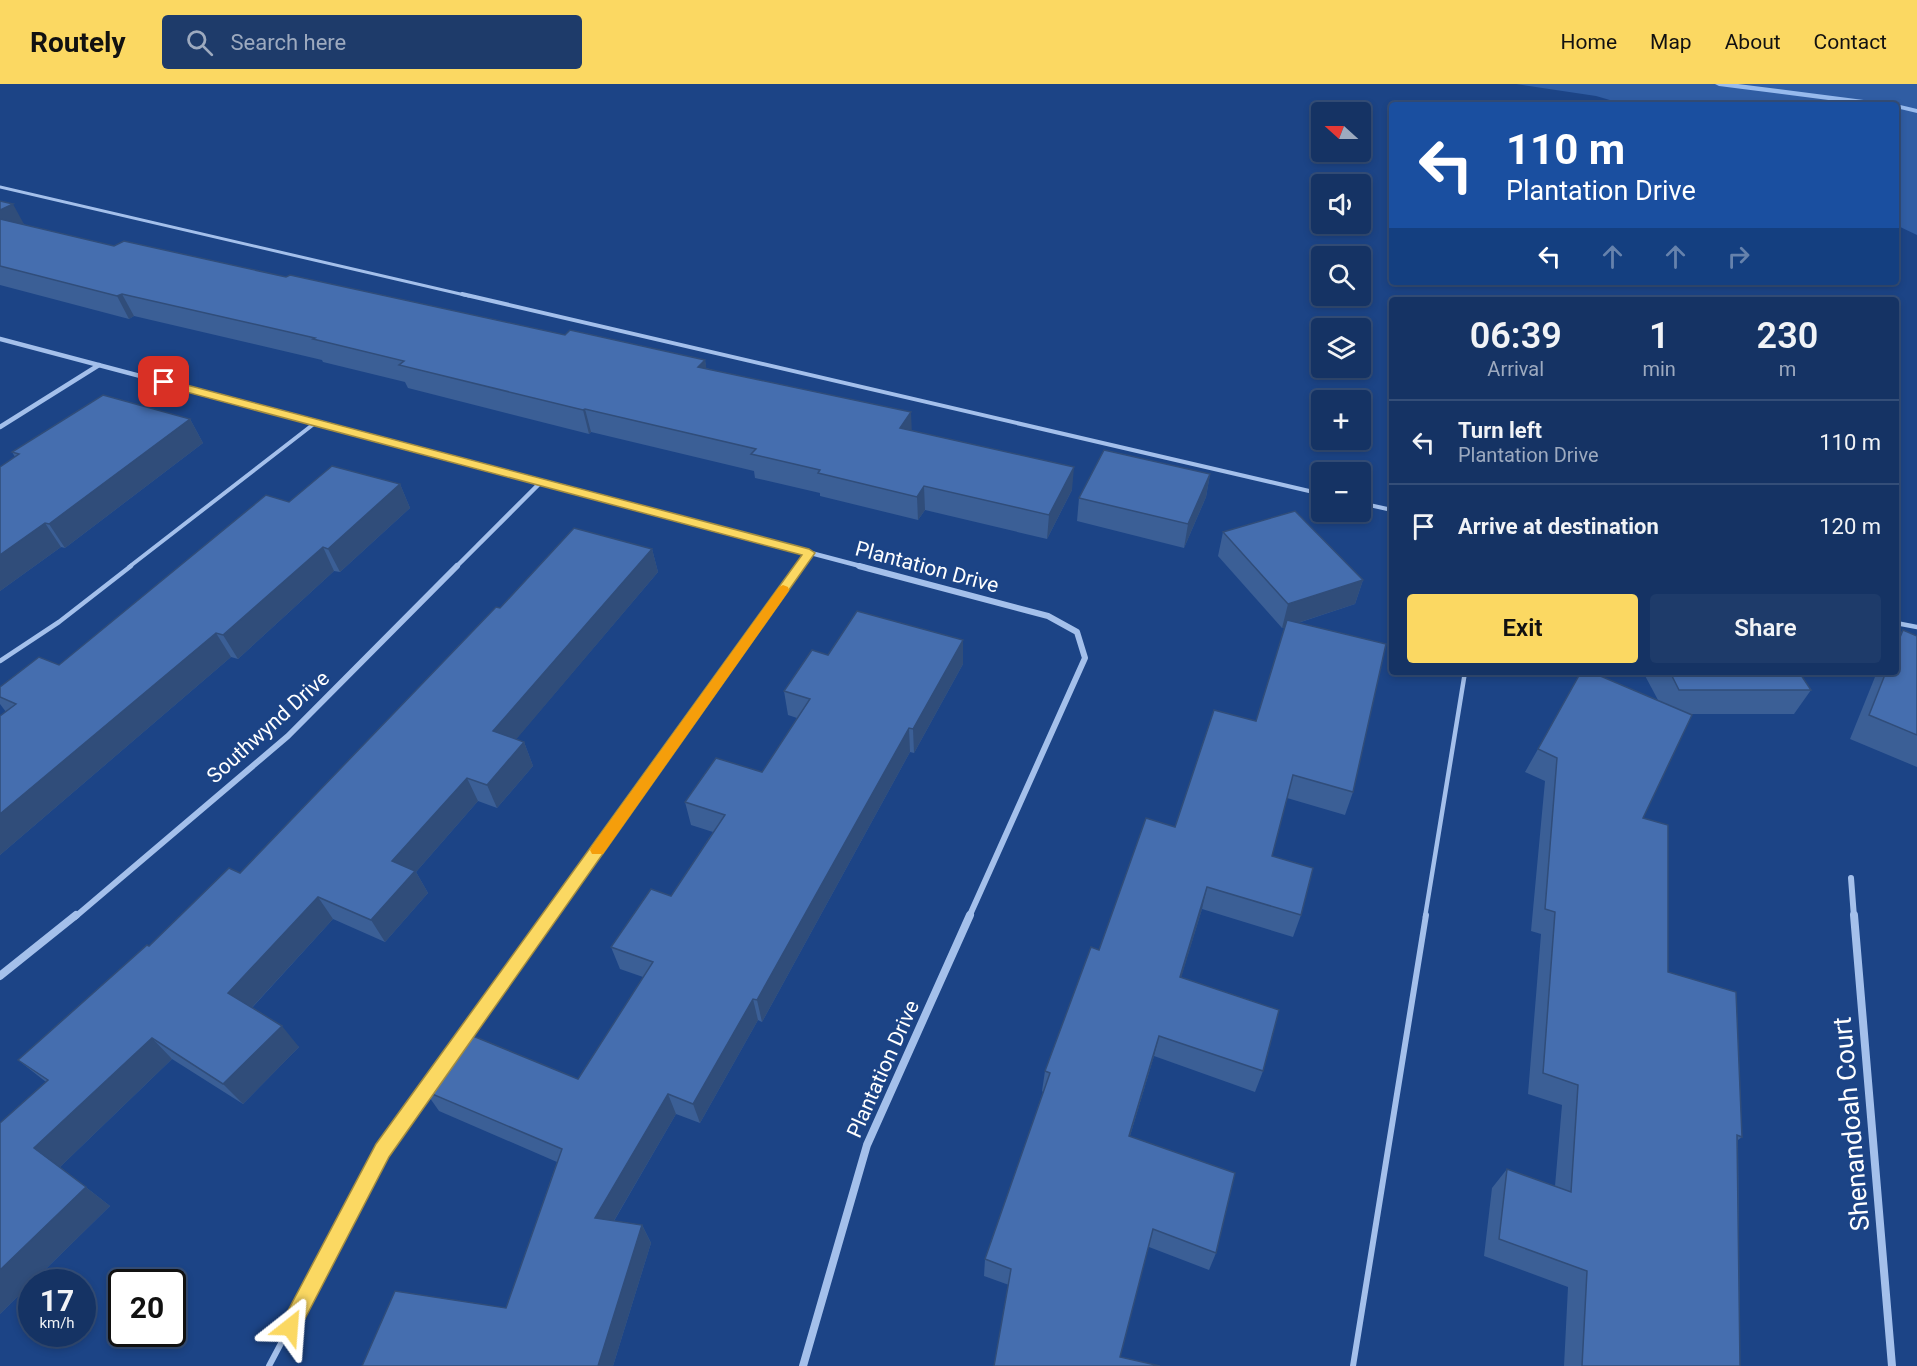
<!DOCTYPE html>
<meta charset="utf-8">
<style>
:root{--surface:#153364;--page:#1e3b6a;--text:#f1f3f6;--muted:#9daabf;--line:#344e78;--accent:#fbd862}
body{margin:0;font-family:Roboto,sans-serif;background:var(--page);color:var(--text);height:100vh;display:flex;flex-direction:column;font-size:22px;white-space:nowrap}
*{box-sizing:border-box;margin:0}
p{font-size:20px;color:var(--muted)}
.icon{flex:none;width:33px;height:33px;fill:none;stroke:currentColor;stroke-width:2;stroke-linecap:round;stroke-linejoin:round}
.map{position:relative;flex:1;overflow:hidden}
.drawer{position:absolute;left:1389px;top:213px;width:510px;height:378px;display:flex;flex-direction:column;background:var(--surface);border-radius:6px;box-shadow:0 3px 9px #0003,0 0 0 2px var(--line)}
.drawer>*{flex:none}
.guide{position:absolute;left:1389px;top:18px;width:510px;height:183px;border-radius:6px;box-shadow:0 3px 9px #0003,0 0 0 2px var(--line);background:#1a4fa0;color:#fff;overflow:hidden}
.needle{width:39px;rotate:291deg}
.controls{position:absolute;left:1311px;top:18px;display:grid;gap:12px}
.controls a{display:grid;place-items:center;width:60px;height:60px;border-radius:6px;background:var(--surface);box-shadow:0 3px 9px #0003,0 0 0 2px var(--line);font-size:30px}
.speed{position:absolute;left:18px;top:1185px;display:flex;gap:12px;font-size:30px;font-weight:700;text-align:center}
.speed>*{display:grid;place-content:center;width:78px;height:78px;border-radius:50%;background:var(--surface);box-shadow:0 3px 9px #0003,0 0 0 2px var(--line);line-height:1}
.speed small{font-size:15px;font-weight:400}
.speed .limit{border:3px solid #111;border-radius:9px;background:#fff;color:#111}
.pin{position:absolute;display:grid;place-items:center;width:51px;height:51px;color:#fff;margin:-26px;border-radius:12px;box-shadow:0 3px 9px #0006}
.me{position:absolute;width:66px;margin:-33px;rotate:28deg;stroke-linejoin:round;filter:drop-shadow(0 0 4px #0008)}
.turn{display:flex;align-items:center;gap:21px;height:126px;padding:0 18px;font-size:27px}
.turn .icon{width:78px;height:78px;stroke-width:2.5}
.turn b{display:block;font-size:42px;line-height:51px}
.lanes{display:flex;align-items:center;height:57px;padding:0 18px;background:#0003;justify-content:center;gap:30px;direction:ltr}
.lanes .off{opacity:.35}
.eta{display:flex;justify-content:space-evenly;align-items:center;height:102px;text-align:center}
.eta b{font-size:36px;font-weight:600;line-height:42px}
.button{display:flex;gap:12px;margin-top:auto;padding:12px 18px}
.button a{flex:1;height:69px;border-radius:6px;background:var(--accent);color:#111;font-size:24px;font-weight:600;line-height:69px;text-align:center}
.button a+a{background:var(--page);color:var(--text)}
ul{padding:0;list-style:none}
li{display:flex;align-items:center;gap:18px;height:84px;padding:0 18px;border-top:2px solid var(--line)}
li div{flex:1}
li b{display:block;font-size:22px}
li em{font-style:normal}
header{display:flex;align-items:center;gap:36px;box-sizing:border-box;height:84px;padding:0 30px;background:var(--accent);color:#111}
header strong{font-size:28px}
nav{display:flex;gap:33px;margin-inline-start:auto;font-size:21px}
.search{width:420px;height:54px;background:var(--page);display:flex;align-items:center;gap:15px;box-sizing:border-box;padding:0 21px;border-radius:6px;color:var(--muted);font-size:22px}
.map>svg:first-child{display:block}
.green{fill:#305da3}
.lines{fill:none;stroke-linecap:round;stroke-linejoin:round}
.stream{fill:#97baed;fill-rule:evenodd}
.service-far3{stroke:#a4c0eb;stroke-width:3}
.service-far2{stroke:#a4c0eb;stroke-width:4}
.service-far1{stroke:#a4c0eb;stroke-width:4.5}
.service{stroke:#a4c0eb;stroke-width:6}
.minor-far2{stroke:#a4c0eb;stroke-width:4.5}
.minor-far1{stroke:#a4c0eb;stroke-width:6}
.minor{stroke:#a4c0eb;stroke-width:8}
.wall{fill:#3b5f96}
.shaded-wall{fill:#304d7a}
.building{fill:#456eaf;stroke:#304d7a;stroke-width:1.5}
.route{fill:#fbd862;stroke:#a38c40;stroke-width:1.5}
.slow{fill:#f59e0b}
.labels{text-anchor:middle;stroke-width:4.5;stroke-linejoin:round;paint-order:stroke}
.street-label{font-size:21px;fill:#fff;stroke:#1c4486}
.near-street-label{font-size:26px;fill:#fff;stroke:#1c4486}
</style>
<header>
<strong>Routely</strong>
<div class="search"><svg class="icon" aria-label="search" viewBox="0 0 24 24"><circle cx="10" cy="10" r="6"/><path d="M15 15l6 6"/></svg>Search here</div>
<nav><a>Home</a><a>Map</a><a>About</a><a>Contact</a></nav>
</header>
<div class="map">
<svg width="1917" height="1282" viewBox="0 0 1917 1282">
<rect width="100%" height="100%" fill="#1c4486"/>
<path class="green" d="M1516 0H1917V151L1896 141V21H1627L1596 12Z"/>
<g class="lines">
<g class="stream">
<path d="M1715 0H1738L1887 19 1891 21H1867L1719 2Z"/>
<path d="M1896 20 1917 25V29L1896 24V21H1893Z"/>
</g>
<path class="service-far3" d="M0 103 469 212"/>
<g class="service-far2">
<path d="M462 210 1322 410"/>
<path d="M1360 419 1392 426"/>
<path d="M129 483 315 339"/>
<path d="M799 483 809 469"/>
</g>
<g class="service-far1">
<path d="M1896 539 1917 543"/>
<path d="M0 577 59 538 131 482"/>
<path d="M550 833 800 482"/>
<path d="M1425 833 1465 588"/>
</g>
<g class="service">
<path d="M269 1282 383 1067 551 831"/>
<path d="M1353 1282 1426 831"/>
</g>
<g class="minor-far2">
<path d="M0 255 864 483"/>
<path d="M0 343 99 281"/>
<path d="M456 483 540 399"/>
</g>
<g class="minor-far1">
<path d="M859 482 1048 532 1077 548 1085 574 969 833"/>
<path d="M1851 794 1854 833"/>
<path d="M75 833 288 652 457 482"/>
</g>
<g class="minor">
<path d="M1854 831 1892 1282"/>
<path d="M0 892 76 831"/>
<path d="M803 1282 867 1061 970 831"/>
</g>
</g>
<g class="wall">
<path d="M0 117 25 141 114 162 286 193 565 251 705 276 706 284 912 347 1072 406 1047 455 925 426 918 436 820 412V409L755 394 754 387 591 348 589 350 408 304 405 298 323 278 322 276 134 232 129 235 0 201Z"/>
<path d="M190 335 203 359 65 464 61 463 0 507V383L15 373 12 368Z"/>
<path d="M1210 390 1206 413 1184 464 1077 437 1079 414Z"/>
<path d="M400 400 410 424 340 488 334 487 238 575 231 573 0 771V632L6 628 0 620V603L59 581 289 418Z"/>
<path d="M1223 448 1363 496 1355 520 1298 539 1353 708 1345 731 1287 714 1272 772 1301 831 1293 853 1202 825 1181 893 1263 987 1255 1008 1154 972 1130 1052 1216 1169 1209 1186 1149 1163 994 1282 1009 1201 984 1192 985 1175 1043 1008 1042 1007 1045 987 1099 866 1175 743 1256 637 1285 543 1282 544 1218 472Z"/>
<path d="M652 465 658 488 516 655 524 658 533 682 497 724 478 717 416 788 428 809 385 858 333 835 252 924 299 963 243 1020 172 975 60 1083 110 1122 0 1230 46 998 18 976 149 862 240 789 500 524Z"/>
<path d="M1903 546 1917 552V683L1850 655 1877 588H1896V555Z"/>
<path d="M828 571 963 580 914 669 910 668 762 938 758 936 700 1039 676 1030 614 1137 642 1141 651 1159 613 1282H362L506 1224 557 1078 439 1027 425 1007 578 995 643 893 620 885 611 863 671 812 713 748 691 741 685 718 762 688 797 634 788 631 784 607Z"/>
<path d="M1643 588H1799L1811 606 1794 630H1689L1643 734 1668 888 1742 1053 1738 1056 1740 1282H1564L1568 1203 1484 1172 1492 1104 1507 1085 1555 1102 1562 1021 1528 1010 1541 850 1531 847 1545 697 1525 688 1538 665 1658 616Z"/>
</g>
<g class="shaded-wall">
<path d="M13 120 25 142 0 151V126Z"/>
<path d="M122 210 134 232 129 235 117 212Z"/>
<path d="M705 276 709 299 698 283Z"/>
<path d="M585 325 591 348 589 350 583 326Z"/>
<path d="M911 328 912 351 900 344Z"/>
<path d="M190 335 203 359 65 464 49 440Z"/>
<path d="M1074 383 1072 406 1047 455 1049 431Z"/>
<path d="M1210 390 1206 413 1184 464 1188 440Z"/>
<path d="M400 400 410 424 340 488 328 465Z"/>
<path d="M924 402 925 426 918 436 917 413Z"/>
<path d="M45 439 61 463 0 507V471Z"/>
<path d="M323 463 334 487 238 575 223 551Z"/>
<path d="M652 465 658 488 503 671 493 647Z"/>
<path d="M1363 496 1355 520 1282 544 1288 520Z"/>
<path d="M216 549 231 573 0 771V730Z"/>
<path d="M963 556V580L914 669 913 645Z"/>
<path d="M909 644 910 668 762 938 757 916Z"/>
<path d="M524 658 533 682 497 724 487 701Z"/>
<path d="M467 694 478 717 416 788 428 809 385 858 371 836 392 777Z"/>
<path d="M1207 803 1202 825 1175 914 1180 893Z"/>
<path d="M318 813 333 835 246 930 228 909Z"/>
<path d="M753 915 758 936 700 1039 693 1020Z"/>
<path d="M282 942 299 963 243 1020 223 1000Z"/>
<path d="M1159 952 1154 972 1124 1071 1129 1052Z"/>
<path d="M152 954 172 975 60 1083 110 1122 0 1230V1186L34 1064Z"/>
<path d="M668 1010 676 1030 605 1152 595 1134Z"/>
<path d="M642 1141 651 1159 613 1282H598Z"/>
</g>
<g class="building">
<path d="M0 117 13 120 0 126Z"/>
<path d="M0 135 114 162 124 157 286 193 290 191 565 251 570 246 705 276 698 283 911 328 900 344 1074 383 1049 431 924 402 917 413 818 389 820 386 751 370 756 365 585 325 583 326 399 281 404 277 313 255 315 254 122 210 117 212 0 182Z"/>
<path d="M103 311 190 335 49 440 45 439 0 471V383L19 370 12 368Z"/>
<path d="M1104 366 1210 390 1188 440 1079 414Z"/>
<path d="M332 382 400 400 328 465 323 463 223 551 216 549 0 730V632L16 620 0 613V603L39 573 59 581 266 411 289 418Z"/>
<path d="M1295 427 1363 496 1288 520 1223 448Z"/>
<path d="M574 444 652 465 493 647 524 658 487 701 467 694 392 777 415 787 371 836 318 813 228 909 282 942 223 1000 152 954 34 1064 86 1103 0 1186V1039L48 996 18 976 147 861 149 862 229 784 240 789 496 523 500 524Z"/>
<path d="M857 527 963 556 913 645 909 644 757 916 753 915 693 1020 668 1010 595 1134 642 1141 598 1282H362L395 1207 506 1224 562 1065 425 1007 468 950 578 995 653 878 611 863 651 805 671 812 725 731 685 718 716 674 762 688 810 615 784 607 812 566 828 571Z"/>
<path d="M1287 536 1386 560 1353 708 1293 691 1272 772 1313 784 1301 831 1207 803 1180 893 1279 926 1263 987 1159 952 1129 1052 1235 1089 1216 1169 1153 1145 1120 1273 1160 1282H994L1011 1185 985 1175 1050 989 1045 987 1091 863 1099 866 1146 734 1175 743 1214 626 1256 637Z"/>
<path d="M1903 546 1917 552V651L1869 631 1886 588H1896V563Z"/>
<path d="M1581 588H1591L1692 631 1643 734 1668 741V888L1736 908 1742 1053 1737 1051 1740 1282H1582L1587 1187 1499 1155 1507 1085 1571 1108 1578 1001 1543 989 1555 828 1545 825 1557 674 1538 665Z"/>
<path d="M1670 588H1799L1811 606H1679Z"/>
</g>
<path class="route" d="M164 295 809 465 815 469 389 1073 297 1250 290 1253 283 1250 280 1243 283 1236 376 1060 802 471 160 301V296Z"/>
<path class="slow" d="M783 501 788 503 789 506 788 508 603 770H592L590 766 592 762 779 503Z"/>
<g class="labels">
<g class="street-label">
<text transform="translate(927 483) rotate(15)" y="7">Plantation Drive</text>
<text transform="translate(268 643) rotate(-42)" y="7">Southwynd Drive</text>
<text transform="translate(883 985) rotate(-66)" y="7">Plantation Drive</text>
</g>
<g class="near-street-label">
<text transform="translate(1851 1040) rotate(-95)" y="9">Shenandoah Court</text>
</g>
</g>
</svg>
<div class="controls">
<a><svg class="needle" viewBox="-14 -14 28 28"><path d="M0-13l5 13h-10z" fill="#e53935"/><path d="M0 13l5-13h-10z" fill="#9daabf"/></svg></a>
<a><svg class="icon" aria-label="sound" viewBox="0 0 24 24"><path d="M4 9h4l5-4v14l-5-4H4zM17 9q2 3 0 6"/></svg></a>
<a><svg class="icon" aria-label="search" viewBox="0 0 24 24"><circle cx="10" cy="10" r="6"/><path d="M15 15l6 6"/></svg></a>
<a><svg class="icon" aria-label="layers" viewBox="0 0 24 24"><path d="M12 4l9 5-9 5-9-5zM3 14l9 5 9-5"/></svg></a>
<a>+</a>
<a>−</a>
</div>
<div class="speed"><div>17<small>km/h</small></div><div class="limit">20</div></div>
<div class="pin" style="left:164px;top:298px;background:#d93025"><svg class="icon" aria-label="arrive" viewBox="0 0 24 24"><path d="M6 21V4h12l-3 4 3 4H6"/></svg></div>
<svg class="me" style="left:290px;top:1243px" viewBox="-20 -20 40 40"><path d="M0-17L14 15 0 8-14 15z" fill="#fbd862" stroke="#fff" stroke-width="4"/></svg>
<div class="guide">
<div class="turn"><svg class="icon" aria-label="left" viewBox="0 0 24 24"><path d="M17 20v-9H6M10 6l-5 5 5 5"/></svg><div><b>110 m</b>Plantation Drive</div></div>
<div class="lanes"><svg class="icon" aria-label="left" viewBox="0 0 24 24"><path d="M17 20v-9H6M10 6l-5 5 5 5"/></svg><svg class="icon off" aria-label="ahead" viewBox="0 0 24 24"><path d="M12 20V5M6 11l6-6 6 6"/></svg><svg class="icon off" aria-label="ahead" viewBox="0 0 24 24"><path d="M12 20V5M6 11l6-6 6 6"/></svg><svg class="icon off" aria-label="right" viewBox="0 0 24 24"><path d="M7 20v-9h11M14 6l5 5-5 5"/></svg></div>
</div>
<section class="drawer">
<div class="eta">
<div><b>06:39</b><p>Arrival</p></div>
<div><b>1</b><p>min</p></div>
<div><b>230</b><p>m</p></div>
</div>
<ul>
<li><svg class="icon" aria-label="left" viewBox="0 0 24 24"><path d="M17 20v-9H6M10 6l-5 5 5 5"/></svg><div><b>Turn left</b><p>Plantation Drive</p></div><em>110 m</em></li>
<li><svg class="icon" aria-label="arrive" viewBox="0 0 24 24"><path d="M6 21V4h12l-3 4 3 4H6"/></svg><div><b>Arrive at destination</b></div><em>120 m</em></li>
</ul>
<div class="button"><a>Exit</a><a>Share</a></div>
</section>
</div>
